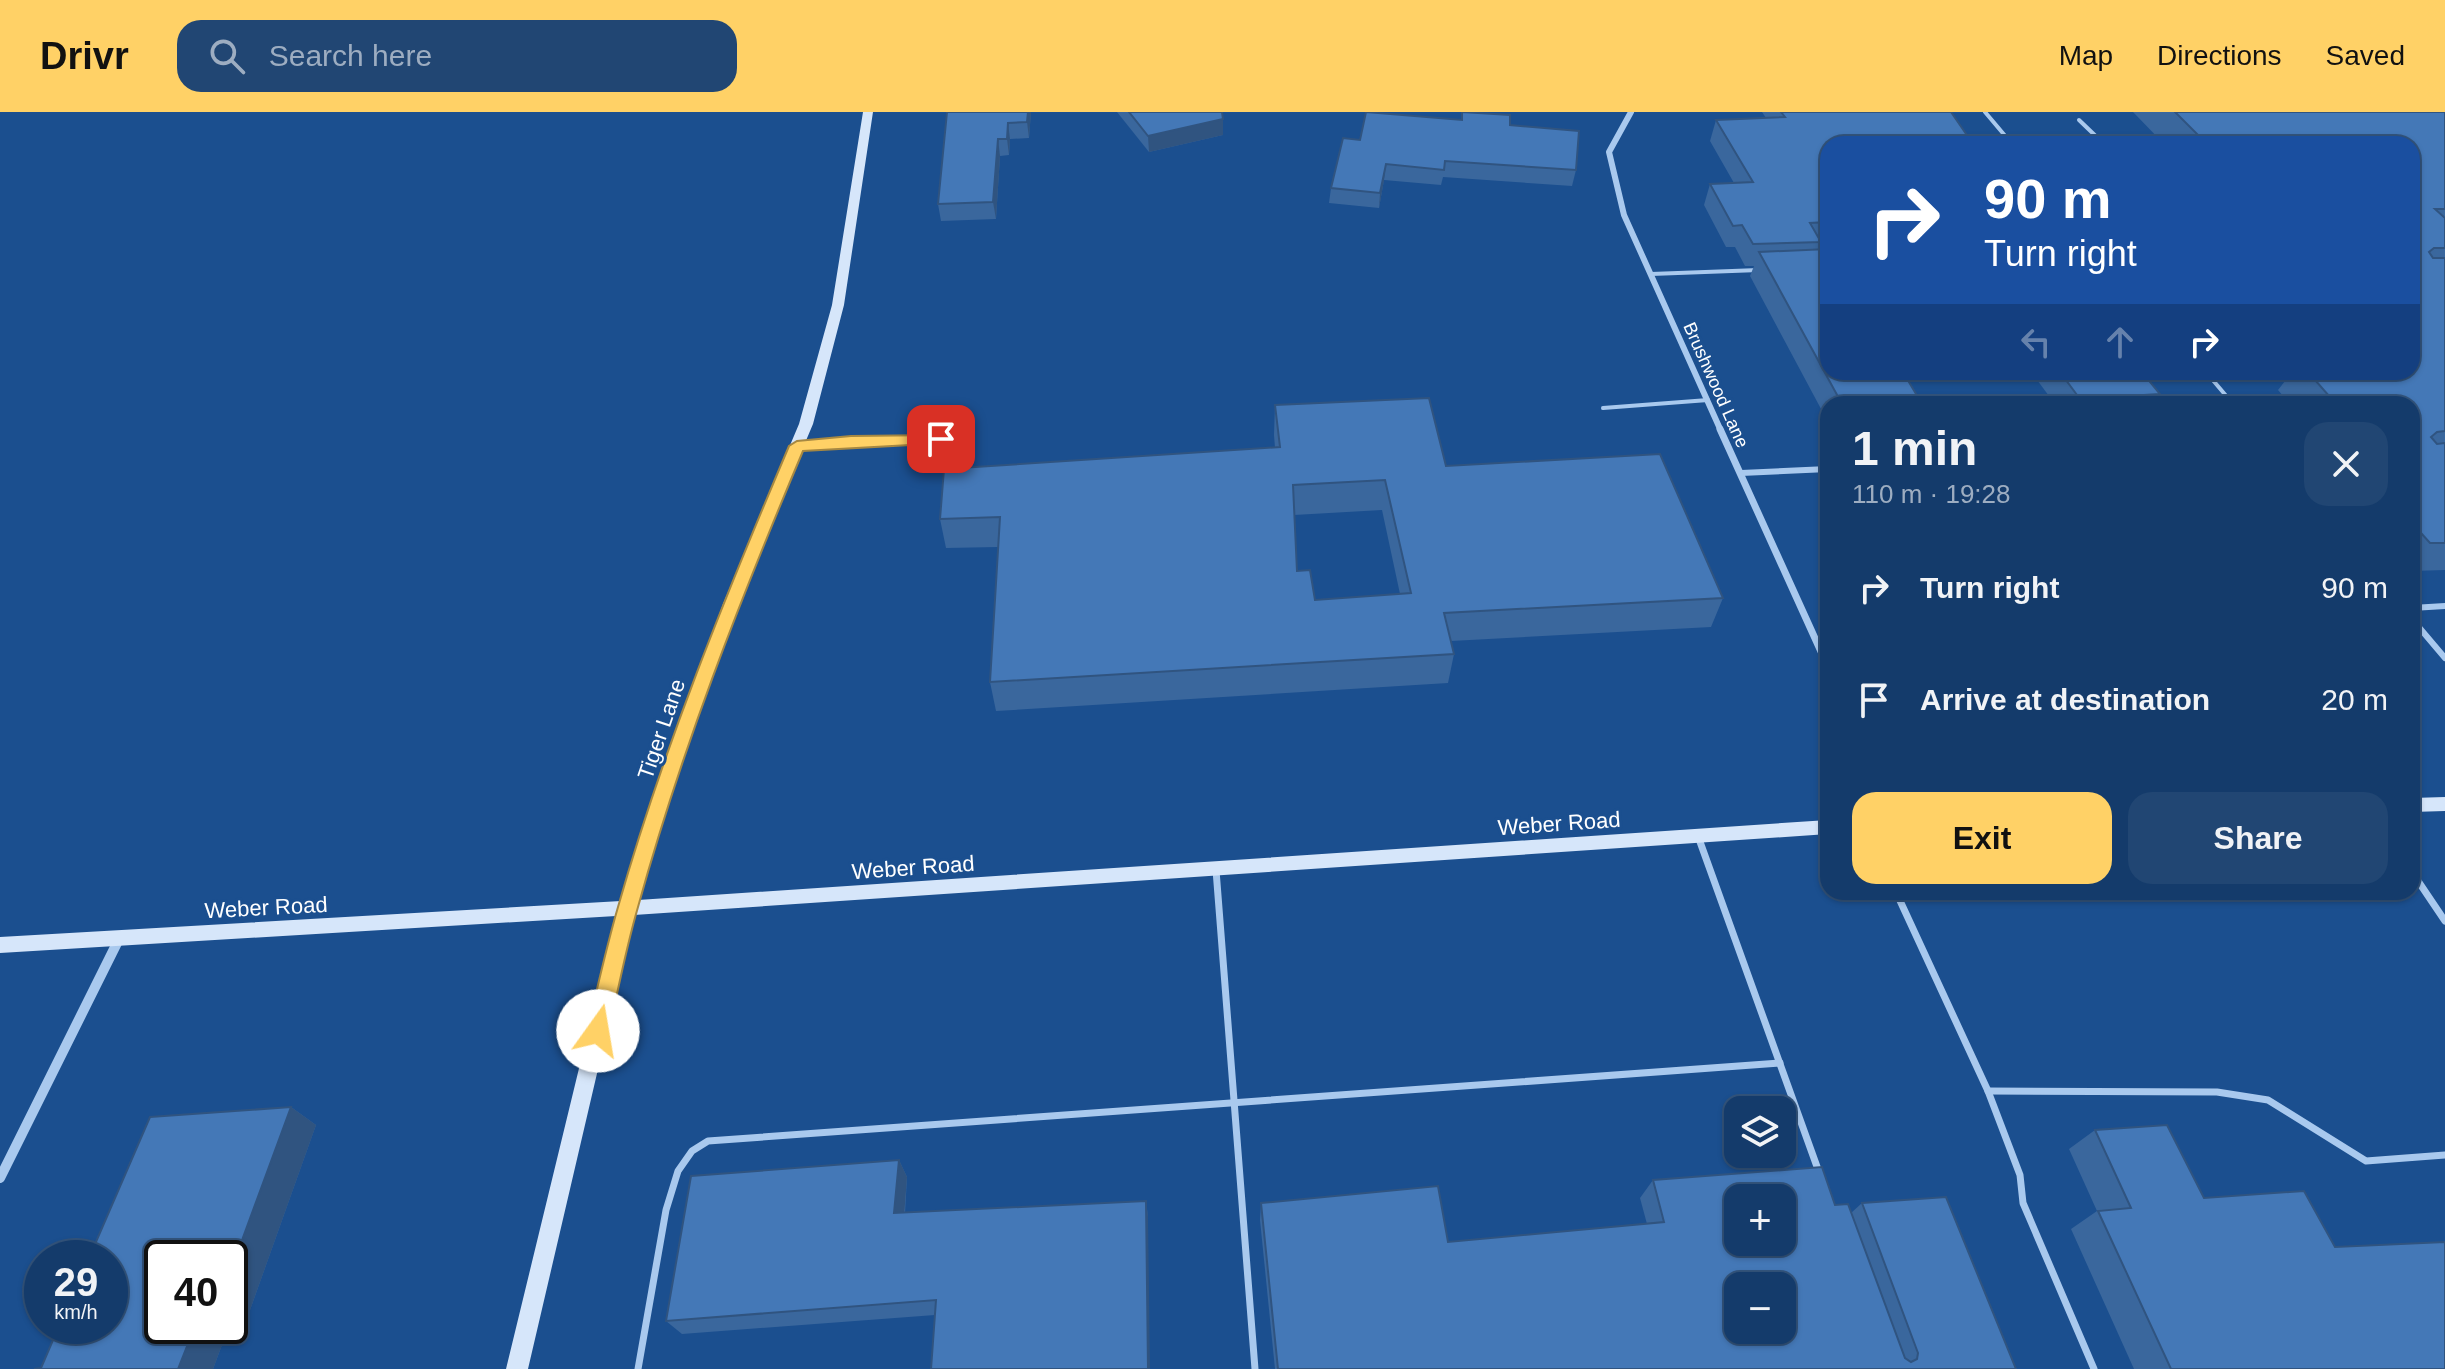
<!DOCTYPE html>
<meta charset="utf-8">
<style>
:root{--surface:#143b6b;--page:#214673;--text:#f1f3f6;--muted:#9dadc1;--line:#33557e;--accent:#ffd166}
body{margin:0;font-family:Helvetica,sans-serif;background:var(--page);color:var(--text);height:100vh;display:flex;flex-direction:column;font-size:30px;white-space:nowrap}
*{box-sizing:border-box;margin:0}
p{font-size:26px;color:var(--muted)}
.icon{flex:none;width:44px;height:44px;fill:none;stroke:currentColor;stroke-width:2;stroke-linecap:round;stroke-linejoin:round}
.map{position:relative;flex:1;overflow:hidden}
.drawer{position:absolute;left:1820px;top:284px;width:600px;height:504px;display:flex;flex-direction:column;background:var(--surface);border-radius:24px;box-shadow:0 2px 6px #0004,0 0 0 2px var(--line)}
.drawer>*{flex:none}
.banner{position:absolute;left:1820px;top:24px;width:600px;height:244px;border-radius:24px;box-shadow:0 2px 6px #0004,0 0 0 2px var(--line);background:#1a4fa0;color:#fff;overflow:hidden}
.tools{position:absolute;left:1724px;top:984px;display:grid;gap:16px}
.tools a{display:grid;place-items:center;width:72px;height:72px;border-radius:16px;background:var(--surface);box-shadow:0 2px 6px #0004,0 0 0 2px var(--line);font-size:40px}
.speed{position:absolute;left:24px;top:1128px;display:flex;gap:16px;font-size:40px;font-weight:700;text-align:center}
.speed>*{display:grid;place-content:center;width:104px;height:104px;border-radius:50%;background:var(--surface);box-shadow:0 2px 6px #0004,0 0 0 2px var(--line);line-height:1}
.speed small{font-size:20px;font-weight:400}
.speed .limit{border:4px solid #111;border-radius:12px;background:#fff;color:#111}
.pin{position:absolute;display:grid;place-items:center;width:68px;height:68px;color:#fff;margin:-34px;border-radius:16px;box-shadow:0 4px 12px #0006}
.me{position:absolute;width:88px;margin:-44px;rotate:13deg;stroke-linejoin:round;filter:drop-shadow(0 0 6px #0008)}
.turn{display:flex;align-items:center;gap:28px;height:168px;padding:0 32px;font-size:36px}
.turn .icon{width:104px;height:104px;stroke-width:2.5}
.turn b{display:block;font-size:56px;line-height:68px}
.lanes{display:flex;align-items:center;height:76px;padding:0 32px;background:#0003;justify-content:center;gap:40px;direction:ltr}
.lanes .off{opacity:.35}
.round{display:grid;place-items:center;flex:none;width:84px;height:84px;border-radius:24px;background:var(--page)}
.overview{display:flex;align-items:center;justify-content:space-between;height:136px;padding:0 32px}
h1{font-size:48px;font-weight:700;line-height:60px}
.action{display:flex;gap:16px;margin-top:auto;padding:16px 32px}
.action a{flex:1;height:92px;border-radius:24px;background:var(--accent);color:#111;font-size:32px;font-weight:700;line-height:92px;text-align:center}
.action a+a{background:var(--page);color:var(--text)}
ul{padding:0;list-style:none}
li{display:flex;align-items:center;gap:24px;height:112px;padding:0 32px}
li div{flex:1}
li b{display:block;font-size:30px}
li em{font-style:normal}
header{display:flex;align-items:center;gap:48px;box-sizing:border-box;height:112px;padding:0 40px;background:var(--accent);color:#111}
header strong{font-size:38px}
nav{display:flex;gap:44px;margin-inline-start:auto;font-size:28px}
.search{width:560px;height:72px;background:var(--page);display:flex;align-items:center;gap:20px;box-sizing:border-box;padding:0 28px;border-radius:24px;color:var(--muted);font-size:30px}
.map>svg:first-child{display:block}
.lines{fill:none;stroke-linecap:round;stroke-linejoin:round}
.lane-far2{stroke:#a9c9ee;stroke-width:4}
.lane-far1{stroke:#a9c9ee;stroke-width:6}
.lane{stroke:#a9c9ee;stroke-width:7}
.street-far2{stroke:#a9c9ee;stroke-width:6}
.street-far1{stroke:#a9c9ee;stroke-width:7}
.street{stroke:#a9c9ee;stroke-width:10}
.secondary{fill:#d6e6fa;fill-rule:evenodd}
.wall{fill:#3a679d;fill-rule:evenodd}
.shaded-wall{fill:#305480}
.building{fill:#4478b7;stroke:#305480;stroke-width:2;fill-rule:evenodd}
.route{fill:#ffd166;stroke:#a68842;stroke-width:2}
.labels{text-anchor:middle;stroke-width:6;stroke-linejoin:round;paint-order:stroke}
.far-street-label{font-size:18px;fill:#fff;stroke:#1b4f8f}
.street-label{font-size:22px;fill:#fff;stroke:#1b4f8f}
</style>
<header>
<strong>Drivr</strong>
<div class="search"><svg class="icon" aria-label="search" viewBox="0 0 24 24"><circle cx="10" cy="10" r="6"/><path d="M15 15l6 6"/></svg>Search here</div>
<nav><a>Map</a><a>Directions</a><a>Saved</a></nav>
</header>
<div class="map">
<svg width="2445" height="1257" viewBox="0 0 2445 1257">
<rect width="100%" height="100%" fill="#1b4f8f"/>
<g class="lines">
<g class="lane-far2">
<path d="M1985 0 2012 32"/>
<path d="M2079 8 2104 32"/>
<path d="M1651 162 1759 158"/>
<path d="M2206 260 2233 292"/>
<path d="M1603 296 1708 288"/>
</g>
<g class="lane-far1">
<path d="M797 334 941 327"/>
<path d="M1741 361 1828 357"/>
<path d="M2412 496 2445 494"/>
<path d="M2412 507 2445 546"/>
<path d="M1698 724 1700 729"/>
</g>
<g class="lane">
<path d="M1699 727 1820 1063"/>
<path d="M1216 758 1255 1257"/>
<path d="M2412 760 2445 809"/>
<path d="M1896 780 1988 979 2020 1063 2023 1091 2094 1257"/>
<path d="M1988 979 2217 980 2268 988 2366 1049 2445 1043"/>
<path d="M638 1257 666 1098 678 1059 692 1039 708 1029 1780 951"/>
</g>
<path class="street-far2" d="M1631 0 1609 40 1624 103 1721 319"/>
<path class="street-far1" d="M1720 317 1828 555"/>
<path class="street" d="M0 1066 119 827"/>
<g class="secondary">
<path d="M863 0H873L844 193 813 312 737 492 674 673 638 788 1828 708V722L634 803 528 1257H506L616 804 0 841V825L621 789 658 673 723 492 799 312 832 193Z"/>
<path d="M2445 685V699L2412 700V686Z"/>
</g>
</g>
<g class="wall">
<path d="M947 0H1031L1029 26 1010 27 1009 43 1000 44 996 107 941 109 938 92Z"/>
<path d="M1117 0H1222L1223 23 1149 40Z"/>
<path d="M1462 0 1510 13 1576 58 1572 74 1443 65 1441 73 1384 68 1379 96 1329 91 1331 76 1360 28 1461 8Z"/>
<path d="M1762 0H1951L1828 32V131H1821L1818 138 1922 292H1828V310L1750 164 1754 154H1745L1735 135H1726L1704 93 1710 72 1734 71 1710 29 1716 8 1766 6Z"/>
<path d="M2133 0H2445V458L2412 459V292H2290L2278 278 2292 260H2412V32H2164Z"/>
<path d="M2031 260H2142L2160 282 2153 292H2055Z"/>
<path d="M1275 293 1446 354 1723 486 1711 515 1451 529 1454 542 1448 571 996 599 990 570 998 435 946 436 940 407 1275 336 1274 323ZM1382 398 1400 482 1315 488 1297 459 1294 403Z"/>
<path d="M291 995 316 1013 250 1198 234 1199 230 1211V1146L162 1214H229L213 1257H34L41 1256Z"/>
<path d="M2095 1018 2204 1086 2335 1135 2445 1257H2134L2071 1117 2097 1099 2069 1037Z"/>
<path d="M899 1048 907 1065 905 1101 1146 1089 1148 1105 935 1203 682 1222 666 1209Z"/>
<path d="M1653 1068 1835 1093 1851 1101 1862 1091 2016 1257H1275L1260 1108 1261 1091 1448 1130 1647 1112 1640 1086Z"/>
</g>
<g class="shaded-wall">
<path d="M1028 0H1031L1029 26 1027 10Z"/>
<path d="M1223 7V23L1149 40 1148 24Z"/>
<path d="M1008 11 1010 27 1009 43 1007 27Z"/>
<path d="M998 27 1000 44 996 107 993 90Z"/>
<path d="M1386 52 1384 68 1379 96 1380 81Z"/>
<path d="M291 995 316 1013 250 1198 230 1188V1161Z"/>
<path d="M899 1048 907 1065 903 1117 894 1101Z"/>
<path d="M1146 1089 1148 1105 1150 1257H1148Z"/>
<path d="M230 1197 234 1199 230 1211Z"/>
<path d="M195 1214H229L213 1257H178Z"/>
</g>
<g class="building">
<path d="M947 0H1028L1027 10 1008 11 1007 27H998L993 90 938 92Z"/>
<path d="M1129 0H1222L1223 7 1148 24Z"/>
<path d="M1366 0 1462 8V0L1510 3V13L1579 19 1576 58 1445 49 1444 58 1386 52 1380 81 1331 76 1343 26 1360 28Z"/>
<path d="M1781 0H1951L1973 32H1828V110L1810 111 1821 130 1753 132 1742 113 1733 114 1710 72 1753 70 1716 8 1785 5Z"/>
<path d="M2175 0H2445V97H2435L2445 106V136H2434L2429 140 2433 146H2445V319L2437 320 2431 325 2437 332 2445 331V431H2430L2412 411V292H2336L2308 260H2412V32H2207Z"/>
<path d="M1828 137V260H1903L1922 292H1842L1759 140Z"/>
<path d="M2060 260H2142L2160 282 2080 287Z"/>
<path d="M1429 286 1446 354 1660 342 1723 486 1444 501 1454 542 990 570 1000 405 940 407 944 357 1280 335 1275 293ZM1385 368 1411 481 1315 488 1310 458 1297 459 1293 373Z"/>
<path d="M291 995 230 1161V1146H162V1214H195L178 1257H34L41 1256 59 1214H110V1146H89L150 1005Z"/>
<path d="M2167 1013 2204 1086 2304 1079 2335 1135 2445 1130V1257H2171L2098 1099 2131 1096 2095 1018Z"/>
<path d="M899 1048 894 1101 1146 1089 1148 1257H931L936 1188 666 1209 691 1064Z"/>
<path d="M1822 1055 1835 1093 1848 1092 1905 1246 1911 1250 1917 1247 1918 1241 1862 1091 1946 1085 2016 1257H1278L1261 1091 1438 1074 1448 1130 1664 1110 1653 1068ZM1738 1086H1782V1130H1738ZM1738 1174H1782V1218H1738Z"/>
</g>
<path class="route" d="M941 323 946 324V331L803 339C740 488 681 639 638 795 626 836 618 878 609 919L606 926 598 929 590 926 587 919C597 878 606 836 618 795 663 637 725 485 789 334L797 329 851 324Z"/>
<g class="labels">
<g class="far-street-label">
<text transform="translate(1716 273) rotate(66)" y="6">Brushwood Lane</text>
</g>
<g class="street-label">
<text transform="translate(661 617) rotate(-71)" y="8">Tiger Lane</text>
<text transform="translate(1559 711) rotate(-4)" y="8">Weber Road</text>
<text transform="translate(913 755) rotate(-4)" y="8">Weber Road</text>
<text transform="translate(266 795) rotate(-3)" y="8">Weber Road</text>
</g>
</g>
</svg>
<div class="tools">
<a><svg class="icon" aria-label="layers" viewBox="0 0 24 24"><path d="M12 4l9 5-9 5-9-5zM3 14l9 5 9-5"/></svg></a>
<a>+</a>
<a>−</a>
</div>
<div class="speed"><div>29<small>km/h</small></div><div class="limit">40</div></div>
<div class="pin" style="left:941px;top:327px;background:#d93025"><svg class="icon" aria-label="arrive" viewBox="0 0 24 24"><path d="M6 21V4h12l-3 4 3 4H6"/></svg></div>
<svg class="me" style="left:598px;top:919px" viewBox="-20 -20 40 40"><circle r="19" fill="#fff"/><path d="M0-13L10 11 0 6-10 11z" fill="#ffd166"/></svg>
<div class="banner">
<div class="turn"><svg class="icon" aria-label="right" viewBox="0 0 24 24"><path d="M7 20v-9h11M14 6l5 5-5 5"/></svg><div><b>90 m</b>Turn right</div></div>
<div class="lanes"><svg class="icon off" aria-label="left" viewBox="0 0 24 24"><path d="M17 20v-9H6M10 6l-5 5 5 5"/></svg><svg class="icon off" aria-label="ahead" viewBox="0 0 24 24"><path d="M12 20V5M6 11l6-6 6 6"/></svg><svg class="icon" aria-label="right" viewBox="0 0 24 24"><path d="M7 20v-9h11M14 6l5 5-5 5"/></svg></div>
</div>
<section class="drawer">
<div class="overview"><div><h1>1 min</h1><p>110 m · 19:28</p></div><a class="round"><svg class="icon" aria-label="close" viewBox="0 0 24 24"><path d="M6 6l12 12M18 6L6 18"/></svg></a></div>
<ul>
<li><svg class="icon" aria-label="right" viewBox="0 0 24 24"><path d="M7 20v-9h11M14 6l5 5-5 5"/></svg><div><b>Turn right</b></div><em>90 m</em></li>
<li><svg class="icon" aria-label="arrive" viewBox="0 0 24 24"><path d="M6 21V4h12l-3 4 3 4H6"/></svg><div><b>Arrive at destination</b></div><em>20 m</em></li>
</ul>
<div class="action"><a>Exit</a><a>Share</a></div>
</section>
</div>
